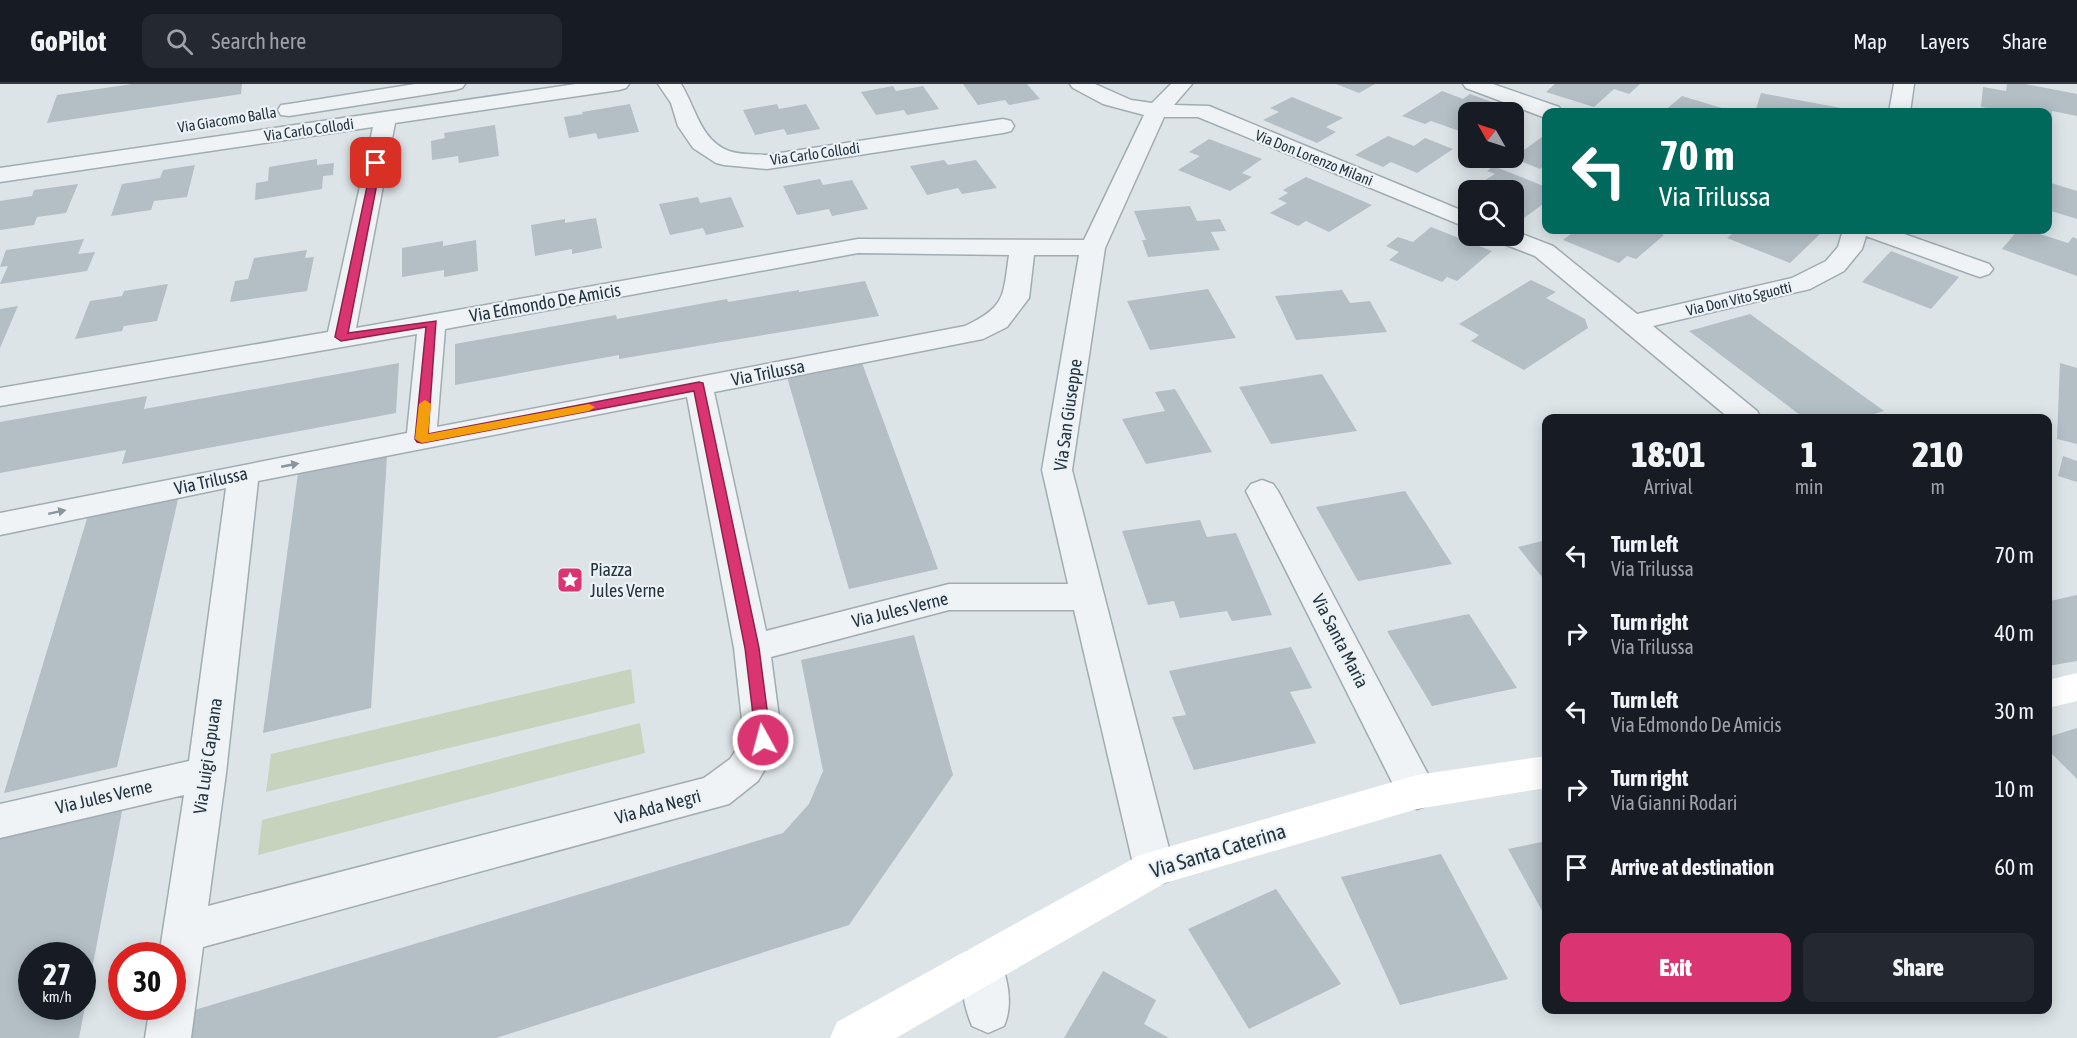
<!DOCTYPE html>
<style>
:root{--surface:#171b24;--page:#242831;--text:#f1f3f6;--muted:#9ea1a6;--line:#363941;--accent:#da3572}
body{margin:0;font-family:"Asap Condensed",sans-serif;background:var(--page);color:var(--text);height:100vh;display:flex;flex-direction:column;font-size:22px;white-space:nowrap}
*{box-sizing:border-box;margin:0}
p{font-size:20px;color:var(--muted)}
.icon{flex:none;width:33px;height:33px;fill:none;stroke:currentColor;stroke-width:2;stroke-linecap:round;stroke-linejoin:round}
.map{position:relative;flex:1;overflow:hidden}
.side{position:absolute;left:1542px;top:330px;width:510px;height:600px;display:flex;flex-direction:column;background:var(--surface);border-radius:12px;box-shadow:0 3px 15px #0003}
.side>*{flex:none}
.top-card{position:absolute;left:1542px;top:24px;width:510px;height:126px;border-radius:12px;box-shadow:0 3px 15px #0003;background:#00695c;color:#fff;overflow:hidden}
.needle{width:39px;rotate:309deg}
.controls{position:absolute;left:1458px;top:18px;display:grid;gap:12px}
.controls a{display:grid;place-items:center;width:66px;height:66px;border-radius:12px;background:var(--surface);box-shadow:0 3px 15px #0003;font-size:30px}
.speed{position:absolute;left:18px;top:858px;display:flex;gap:12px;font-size:30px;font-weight:700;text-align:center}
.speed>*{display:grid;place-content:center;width:78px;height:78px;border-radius:50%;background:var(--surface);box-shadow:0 3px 15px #0003;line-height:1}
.speed small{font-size:15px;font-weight:400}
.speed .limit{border:9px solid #d22;background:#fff;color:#111}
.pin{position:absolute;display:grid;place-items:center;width:51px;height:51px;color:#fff;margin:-26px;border-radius:12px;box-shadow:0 3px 9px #0006}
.me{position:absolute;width:66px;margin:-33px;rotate:353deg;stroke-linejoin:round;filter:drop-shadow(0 0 4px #0008)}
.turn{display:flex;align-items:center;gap:21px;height:126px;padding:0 18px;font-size:27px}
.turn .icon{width:78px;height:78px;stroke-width:2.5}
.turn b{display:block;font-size:42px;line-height:51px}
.eta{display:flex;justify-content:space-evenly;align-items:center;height:102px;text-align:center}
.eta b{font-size:36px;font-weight:800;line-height:42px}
.action{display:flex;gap:12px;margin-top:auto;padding:12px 18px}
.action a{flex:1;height:69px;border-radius:12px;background:var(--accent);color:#fff;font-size:24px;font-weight:800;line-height:69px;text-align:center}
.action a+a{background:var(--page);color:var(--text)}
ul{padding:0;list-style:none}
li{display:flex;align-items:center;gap:18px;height:78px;padding:0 18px}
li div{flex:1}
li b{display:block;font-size:22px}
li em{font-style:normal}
header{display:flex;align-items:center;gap:36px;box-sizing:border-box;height:84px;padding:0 30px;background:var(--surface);border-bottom:2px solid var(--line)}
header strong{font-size:28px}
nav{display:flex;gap:33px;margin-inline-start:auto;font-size:21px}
.search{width:420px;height:54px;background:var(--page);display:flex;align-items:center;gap:15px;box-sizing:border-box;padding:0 21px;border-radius:12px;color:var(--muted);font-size:22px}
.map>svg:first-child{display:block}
.green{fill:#c7d3bd}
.building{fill:#b3bec5;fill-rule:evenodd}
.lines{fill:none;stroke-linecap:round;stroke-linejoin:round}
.minor-casing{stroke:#a1acb2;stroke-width:3}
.minor{fill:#eff3f6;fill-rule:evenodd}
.secondary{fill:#fff;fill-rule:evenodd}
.oneway{fill:#8a949b}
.route{fill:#da3572;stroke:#8e224a;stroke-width:1.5}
.slow{fill:#f59e0b}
.labels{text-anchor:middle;stroke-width:4.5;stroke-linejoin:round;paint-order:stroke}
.far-street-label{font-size:15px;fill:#253540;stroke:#ecf2f6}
.street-label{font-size:18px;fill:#253540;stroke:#ecf2f6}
.poi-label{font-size:18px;fill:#253540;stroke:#ecf2f6;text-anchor:start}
.near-street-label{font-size:21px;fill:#253540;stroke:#ecf2f6}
</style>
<header>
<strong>GoPilot</strong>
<div class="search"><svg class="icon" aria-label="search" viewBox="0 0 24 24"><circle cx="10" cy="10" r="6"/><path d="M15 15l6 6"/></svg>Search here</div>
<nav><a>Map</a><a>Layers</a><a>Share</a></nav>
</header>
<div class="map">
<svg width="2077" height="954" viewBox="0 0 2077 954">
<rect width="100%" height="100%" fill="#dce4e8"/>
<g class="green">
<path d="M631 585 635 619 266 708 271 670Z"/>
<path d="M640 639 645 669 258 771 262 736Z"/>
</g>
<g class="building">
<path d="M132 0H242L241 10 47 39 57 11Z"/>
<path d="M963 0H1027L1040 15 1009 21 1005 16 978 21Z"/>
<path d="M1336 0H1375L1359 9Z"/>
<path d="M1555 0H1640L1629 10 1614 5 1594 23 1546 8Z"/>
<path d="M2007 0H2025L2077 10V32L2052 27V37L2048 36V28H2009L1981 23 1983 3 2006 7Z"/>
<path d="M893 2 896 7 923 2 939 25 907 31 904 26 876 31 861 8Z"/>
<path d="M1442 7 1463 15 1470 10 1503 22 1493 28H1468V44L1462 48 1431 37 1425 40 1402 32Z"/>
<path d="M1761 9 1857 27V28H1768L1756 25Z"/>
<path d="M1682 12 1735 28H1663Z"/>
<path d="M1292 13 1343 34 1326 43 1336 48 1317 59 1263 36 1279 28 1270 24Z"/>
<path d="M630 20 639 48 598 55 596 49 569 54 564 33 583 30 582 28Z"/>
<path d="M777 20 779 25 806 20 820 45 787 51 784 45 755 51 743 26Z"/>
<path d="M495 41 499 72 459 79 458 72 432 76 431 57 445 54 444 49Z"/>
<path d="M1546 50V80L1540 85 1513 74Z"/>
<path d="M1388 52 1414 62 1425 54 1453 65 1417 89 1391 78 1383 83 1355 71Z"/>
<path d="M1209 55 1262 75 1242 89 1252 93 1230 107 1178 86 1200 72 1189 68Z"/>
<path d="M317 75V81L334 79 333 91 323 92 322 105 255 116 256 99 268 97 269 83Z"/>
<path d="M944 76 948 81 976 76 997 104 962 110 958 104 927 111 910 82Z"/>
<path d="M195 81 187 113 154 117 151 126 111 132 122 100 160 94 163 86Z"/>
<path d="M1493 82 1546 103V118L1520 137 1514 135V106H1469L1495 90 1487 87Z"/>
<path d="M1306 93 1372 121 1329 148 1306 137 1298 142 1270 129 1287 119 1278 115 1288 109 1283 106Z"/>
<path d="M820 95 823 101 852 96 868 125 832 132 829 125 797 131 783 102Z"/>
<path d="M2048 98 2077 107V135L2048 126Z"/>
<path d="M78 100 66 129 37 133 34 141 0 146V117L32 112 34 106Z"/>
<path d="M698 113 700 119 731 113 744 143 706 151 703 144 670 151 659 120Z"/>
<path d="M1190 122 1197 137 1220 135 1226 147 1211 148 1220 166 1148 173 1142 156H1146L1134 127Z"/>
<path d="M596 134 602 164 572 170V165L535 172 531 141 565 135V139Z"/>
<path d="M1431 143 1492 167 1457 197 1447 193 1442 198 1389 176 1399 168 1386 162 1398 153 1413 158Z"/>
<path d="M1576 146H1649L1664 151 1636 175 1627 172 1619 179 1563 156Z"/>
<path d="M1737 146H1811L1821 149 1790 179 1727 154Z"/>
<path d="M2018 146H2027L2068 159 2073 153 2077 155V192L2002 165Z"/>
<path d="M84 155 78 170 95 168 87 187 0 200 8 182 0 183 6 166Z"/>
<path d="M476 156 478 187 444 193V186L402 193V164L443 157V162Z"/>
<path d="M307 166 305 174 314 173 307 207 230 218 235 197 248 195 254 174Z"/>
<path d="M1891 167 1959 193 1931 225 1862 198Z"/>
<path d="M1531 196 1556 208 1546 214 1585 235 1588 244 1524 286 1471 257 1479 251 1459 240Z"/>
<path d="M865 197 879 232 619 275V271L455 301V260L616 231 617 235 727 215 728 218 799 206V208Z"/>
<path d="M168 200 157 237 124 242 122 247 75 255 90 217 122 212 124 207Z"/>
<path d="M1208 205 1236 254 1150 266 1127 217Z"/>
<path d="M1342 206 1350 219 1370 217 1387 248 1296 256 1275 212Z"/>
<path d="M18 222 0 264V225Z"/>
<path d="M1750 230 1884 327 1860 334H1804L1689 247Z"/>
<path d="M399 279 396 329 122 380 126 366 0 389V338L147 312 144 325Z"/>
<path d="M862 279 938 485 849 505 787 293Z"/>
<path d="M2060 279 2077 284V360L2057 355Z"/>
<path d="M1322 290 1357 347 1271 360 1239 303Z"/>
<path d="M1175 305 1212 368 1146 380 1122 335 1165 327 1155 308Z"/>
<path d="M387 372 371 624 263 649 298 389Z"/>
<path d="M2063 372 2077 377V398L2058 392Z"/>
<path d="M1405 407 1452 480 1358 497 1316 423Z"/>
<path d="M179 411 117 683 4 709 89 428Z"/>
<path d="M1200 436 1207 453 1236 449 1272 531 1232 537 1227 527 1180 534 1174 517 1148 521 1122 447Z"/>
<path d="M1546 456V498L1518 463Z"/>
<path d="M2077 511V577L2048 582V515L2050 517Z"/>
<path d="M1469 530 1517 604 1432 622 1387 547Z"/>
<path d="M914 551 953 691 849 841 496 954H185L188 928 783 749 809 720 823 687 801 576Z"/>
<path d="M1291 563 1312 604 1290 608 1316 659 1194 686 1172 633 1186 631 1169 587Z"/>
<path d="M2077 644V695L2048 666V653Z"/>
<path d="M123 722 79 954H0V752ZM32 872H82V922H32Z"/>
<path d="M1546 757V834L1508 765Z"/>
<path d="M1441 770 1508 895 1400 921 1341 793Z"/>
<path d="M1276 805 1341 900 1249 945 1188 845Z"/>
<path d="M1103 887 1156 916 1144 940 1169 954H1064Z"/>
</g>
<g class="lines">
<defs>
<g id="minor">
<path d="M415 0H465L462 4 455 6 289 32 281 31 278 26 281 21 289 20Z"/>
<path d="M576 0H629L626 4 619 6 395 39 356 244 858 155 1084 156 1144 31 1103 20 1073 4 1070 0H1095L1131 16 1152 19 1171 0H1192L1174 21 1209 22 1468 129V144L1198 33H1164L1105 164 1072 386 1174 784 1168 797 1154 802 1140 797 1134 784 1074 526H949L771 573 782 656 758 697 729 720 203 863 191 954H145L150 922H172V872H159L184 711 0 754V720L189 677 226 404 0 451V429L407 349 417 250 0 322V304L328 248 373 43 0 98V84ZM858 169 1009 171C1003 212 1006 223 965 242L437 343 445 245ZM1034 171H1079L1042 386 1068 500H949L766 547 714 308 983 255 1007 243 1029 214ZM687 313 734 564 744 654 730 675 704 694 208 822 226 689 258 397Z"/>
<path d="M658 0H681C696 24 700 56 729 67 740 71 756 70 767 71L1003 35 1011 37 1014 42 1011 47 1003 49 767 85 724 81 716 79 693 64 678 42 671 19Z"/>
<path d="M1463 0H1493L1559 23 1562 28H1546V33H1543L1466 4Z"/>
<path d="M1894 0H1914L1910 28H1889Z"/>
<path d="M1843 146H1893L1989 180 1993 185 1989 190 1980 193 1971 190 1866 152 1862 165 1844 187 1810 205 1653 242 1757 327 1761 334H1729L1535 172 1496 157 1493 152H1514V147L1553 162 1637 230 1792 194 1826 177 1838 163Z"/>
<path d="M1262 396 1273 400 1278 407 1431 696 1436 708 1431 720 1417 725 1403 720 1246 407 1251 400Z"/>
<path d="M982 862 997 868C1007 891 1014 919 1004 942L988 949 972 942C963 920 957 891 967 868Z"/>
</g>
</defs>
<use href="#minor" class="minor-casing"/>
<use href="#minor" class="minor"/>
<g class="secondary">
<path d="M2077 589V617L2048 624V596Z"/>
<path d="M1546 672V704L1417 725 1165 799 896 954H830L837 938 1140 771 1417 691Z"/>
</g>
</g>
<defs><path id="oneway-solid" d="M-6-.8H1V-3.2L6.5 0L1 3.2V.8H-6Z" transform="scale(1.5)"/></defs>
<g class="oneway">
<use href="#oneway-solid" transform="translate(290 381) rotate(-11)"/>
<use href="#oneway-solid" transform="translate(57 428) rotate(-12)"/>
</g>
<path class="route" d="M376 76 381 79 348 249 436 237 428 350 699 298 703 299 759 564 771 656 769 661 763 662 758 661 756 656 745 564 694 307 422 359 417 358 415 355 426 243 341 257 335 253 372 79Z"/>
<path class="slow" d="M425 316 431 320 428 350 589 320 595 323 589 327 422 359 415 355 419 320Z"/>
<defs>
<symbol id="sight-square" viewBox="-11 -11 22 22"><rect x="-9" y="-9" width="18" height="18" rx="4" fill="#da3572" stroke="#ecf2f6"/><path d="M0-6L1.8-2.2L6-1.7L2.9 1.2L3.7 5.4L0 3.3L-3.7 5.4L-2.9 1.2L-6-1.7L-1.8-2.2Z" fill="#fff"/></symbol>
</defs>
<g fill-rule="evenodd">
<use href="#sight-square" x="555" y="481" width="30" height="30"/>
</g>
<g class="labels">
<g class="far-street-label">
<text transform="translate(227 36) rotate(-9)" y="5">Via Giacomo Balla</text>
<text transform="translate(309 46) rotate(-8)" y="5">Via Carlo Collodi</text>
<text transform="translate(815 70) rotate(-8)" y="5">Via Carlo Collodi</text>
<text transform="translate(1314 74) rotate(22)" y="5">Via Don Lorenzo Milani</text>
<text transform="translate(1739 215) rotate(-13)" y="5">Via Don Vito Sguotti</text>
</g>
<g class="street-label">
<text transform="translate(545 219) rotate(-10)" y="6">Via Edmondo De Amicis</text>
<text transform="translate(768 289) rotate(-11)" y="6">Via Trilussa</text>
<text transform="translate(1068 331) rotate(-82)" y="6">Via San Giuseppe</text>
<text transform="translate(211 397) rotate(-12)" y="6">Via Trilussa</text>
<text transform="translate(900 526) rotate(-14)" y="6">Via Jules Verne</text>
<text transform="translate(1340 557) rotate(63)" y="6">Via Santa Maria</text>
<text transform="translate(208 672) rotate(-82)" y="6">Via Luigi Capuana</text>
<text transform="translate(104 713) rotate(-13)" y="6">Via Jules Verne</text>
<text transform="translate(658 723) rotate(-15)" y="6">Via Ada Negri</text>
</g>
<g class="poi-label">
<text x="590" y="492">Piazza<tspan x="590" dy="21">Jules Verne</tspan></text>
</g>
<g class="near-street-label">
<text transform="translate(1218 767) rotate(-17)" y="7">Via Santa Caterina</text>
</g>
</g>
</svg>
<div class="controls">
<a><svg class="needle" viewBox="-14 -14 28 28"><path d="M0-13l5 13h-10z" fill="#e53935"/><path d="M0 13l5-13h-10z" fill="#9ea1a6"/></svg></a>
<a><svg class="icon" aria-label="search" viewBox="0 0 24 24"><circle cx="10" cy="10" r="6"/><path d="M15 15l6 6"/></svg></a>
</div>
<div class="speed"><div>27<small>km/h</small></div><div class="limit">30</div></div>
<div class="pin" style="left:376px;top:79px;background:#d93025"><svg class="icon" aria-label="arrive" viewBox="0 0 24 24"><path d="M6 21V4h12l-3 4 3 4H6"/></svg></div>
<svg class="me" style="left:763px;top:656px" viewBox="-20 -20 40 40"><circle r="17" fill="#da3572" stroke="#fff" stroke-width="3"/><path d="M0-11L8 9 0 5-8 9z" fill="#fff"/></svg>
<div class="top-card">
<div class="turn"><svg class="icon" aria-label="left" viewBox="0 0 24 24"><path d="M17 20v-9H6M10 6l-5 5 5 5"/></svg><div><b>70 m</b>Via Trilussa</div></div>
</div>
<section class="side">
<div class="eta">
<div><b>18:01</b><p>Arrival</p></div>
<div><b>1</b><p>min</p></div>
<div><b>210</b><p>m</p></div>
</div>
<ul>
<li><svg class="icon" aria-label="left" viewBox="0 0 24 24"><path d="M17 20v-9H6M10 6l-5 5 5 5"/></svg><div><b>Turn left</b><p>Via Trilussa</p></div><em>70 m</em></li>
<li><svg class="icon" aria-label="right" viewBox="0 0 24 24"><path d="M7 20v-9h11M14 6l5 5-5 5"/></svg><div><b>Turn right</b><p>Via Trilussa</p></div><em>40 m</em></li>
<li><svg class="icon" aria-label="left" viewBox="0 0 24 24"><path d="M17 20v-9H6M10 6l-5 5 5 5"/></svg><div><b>Turn left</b><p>Via Edmondo De Amicis</p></div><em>30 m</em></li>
<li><svg class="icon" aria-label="right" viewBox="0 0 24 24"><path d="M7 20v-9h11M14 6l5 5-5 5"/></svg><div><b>Turn right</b><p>Via Gianni Rodari</p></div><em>10 m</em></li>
<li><svg class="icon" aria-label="arrive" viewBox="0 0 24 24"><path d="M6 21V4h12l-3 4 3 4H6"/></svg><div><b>Arrive at destination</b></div><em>60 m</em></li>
</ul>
<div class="action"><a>Exit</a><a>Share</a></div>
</section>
</div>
